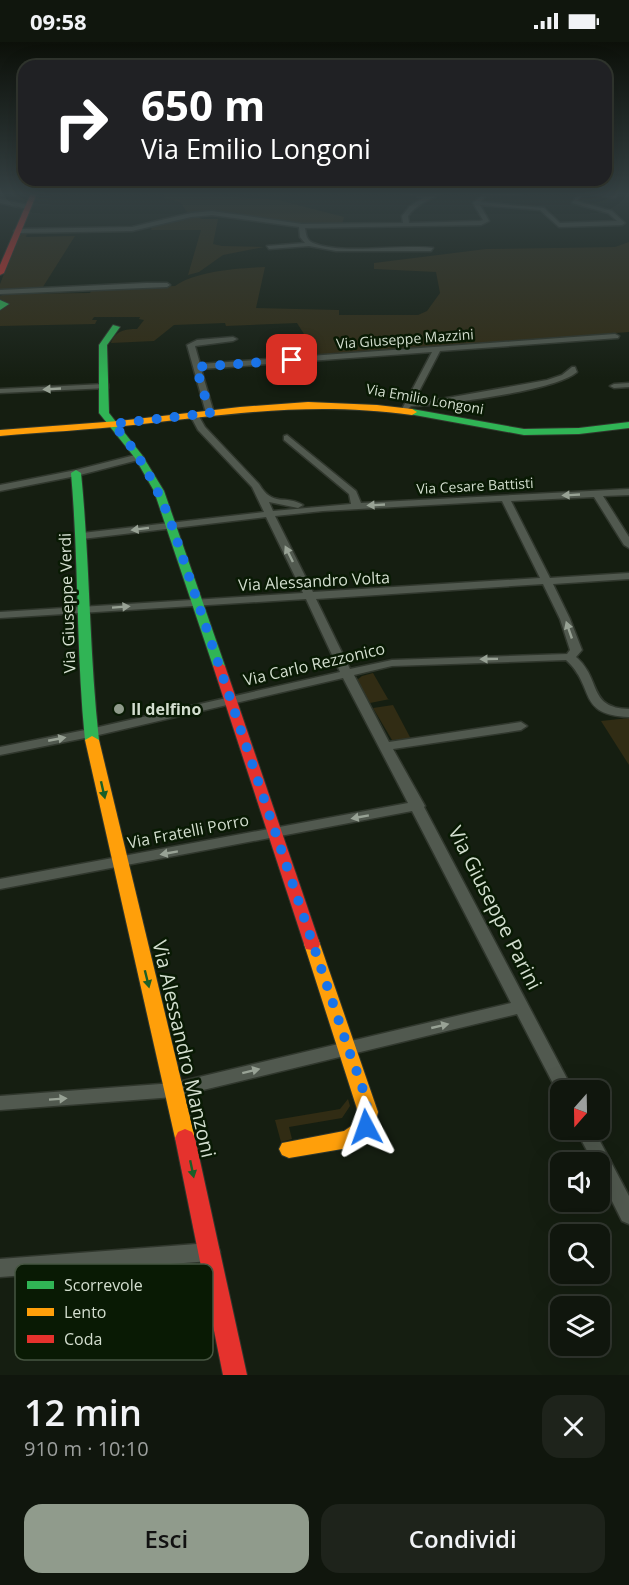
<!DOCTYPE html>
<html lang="it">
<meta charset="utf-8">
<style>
:root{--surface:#10160d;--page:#1e231b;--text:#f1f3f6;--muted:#9c9f9d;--line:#30352e;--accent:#909b8c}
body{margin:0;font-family:"Open Sans",sans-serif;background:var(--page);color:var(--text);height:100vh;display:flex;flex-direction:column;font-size:22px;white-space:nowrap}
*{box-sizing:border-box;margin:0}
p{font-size:20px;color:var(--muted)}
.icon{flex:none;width:33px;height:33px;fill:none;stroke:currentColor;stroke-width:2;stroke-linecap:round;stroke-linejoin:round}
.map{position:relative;height:1333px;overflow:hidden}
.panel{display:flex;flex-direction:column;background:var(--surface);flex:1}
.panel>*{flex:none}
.hud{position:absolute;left:18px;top:18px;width:594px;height:126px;border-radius:18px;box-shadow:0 6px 24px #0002,0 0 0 2px var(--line);background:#202124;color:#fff;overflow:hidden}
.needle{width:39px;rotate:200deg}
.buttons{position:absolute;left:550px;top:1038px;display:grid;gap:12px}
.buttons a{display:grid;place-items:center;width:60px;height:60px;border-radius:12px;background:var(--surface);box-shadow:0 6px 24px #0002,0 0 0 2px var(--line);font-size:30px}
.pin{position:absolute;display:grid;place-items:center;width:51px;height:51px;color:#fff;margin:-26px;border-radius:12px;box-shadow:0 3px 9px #0006}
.me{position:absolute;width:66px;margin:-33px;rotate:356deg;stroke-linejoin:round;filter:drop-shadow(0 0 4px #0008)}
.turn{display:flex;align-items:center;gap:21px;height:126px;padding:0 24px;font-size:27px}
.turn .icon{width:78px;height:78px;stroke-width:2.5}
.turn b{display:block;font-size:42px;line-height:51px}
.round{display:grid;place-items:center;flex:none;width:63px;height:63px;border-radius:18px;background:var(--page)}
.headline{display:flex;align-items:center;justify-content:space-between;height:102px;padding:0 24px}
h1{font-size:36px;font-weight:600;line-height:45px}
.button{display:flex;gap:12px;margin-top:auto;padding:12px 24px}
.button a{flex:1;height:69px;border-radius:18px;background:var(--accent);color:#111;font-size:24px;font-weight:600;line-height:69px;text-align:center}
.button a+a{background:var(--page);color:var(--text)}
.status{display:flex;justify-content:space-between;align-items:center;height:42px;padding:0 30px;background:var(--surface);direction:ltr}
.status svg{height:16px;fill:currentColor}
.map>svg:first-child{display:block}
.green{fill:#312c14}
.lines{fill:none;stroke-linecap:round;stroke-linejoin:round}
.street-casing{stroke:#30372d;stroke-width:3}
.fast-casing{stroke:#30372d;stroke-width:2}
.slow-casing{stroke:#30372d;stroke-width:2}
.jam-casing{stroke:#30372d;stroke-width:2}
.street{fill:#51594f;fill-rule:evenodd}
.fast{fill:#30b455;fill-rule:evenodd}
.slow{fill:#ff9f0a;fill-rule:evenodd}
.jam{fill:#e5322d;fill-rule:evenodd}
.oneway{fill:#98a295}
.oneway2{fill:#1b5f28}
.route{stroke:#1a73e8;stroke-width:10;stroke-dasharray:0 18}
.poi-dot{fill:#909b8c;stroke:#091a04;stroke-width:2}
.labels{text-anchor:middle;stroke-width:5;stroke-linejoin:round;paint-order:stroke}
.far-street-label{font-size:14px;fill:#d3decf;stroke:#091a04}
.street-label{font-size:16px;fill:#d3decf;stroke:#091a04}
.poi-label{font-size:16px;font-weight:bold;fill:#d3decf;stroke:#091a04;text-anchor:start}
.near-street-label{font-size:20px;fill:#d3decf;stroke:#091a04}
.key{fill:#091a04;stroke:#465541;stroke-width:1.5}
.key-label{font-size:16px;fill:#d3decf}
</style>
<div class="status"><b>09:58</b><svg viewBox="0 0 49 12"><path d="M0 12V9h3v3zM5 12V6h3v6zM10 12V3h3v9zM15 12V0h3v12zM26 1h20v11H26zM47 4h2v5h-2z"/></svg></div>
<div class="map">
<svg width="629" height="1333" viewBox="0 0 629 1333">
<rect width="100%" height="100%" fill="#151e11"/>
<g class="green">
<path d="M165 151H204L221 154 278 158 344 175 342 183C326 183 310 184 294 182 258 177 223 170 187 170L180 160 164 156Z"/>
<path d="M194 173 202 177H218L213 202 222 204 264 205 223 213 199 230 188 233 201 188H151L152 185Z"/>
<path d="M23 190 27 191 26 195 75 194 41 248H0V242L20 191Z"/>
<path d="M629 200V290L318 314 297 281 226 284 225 281 174 283 154 299 111 301C115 289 125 287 137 287L144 278 139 277 140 275H94L92 278H97L95 282 0 284V267L9 262 0 257V254L5 252 90 251 93 246 175 244C195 229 239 226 265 225L256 266 339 268V273H418L427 269 440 251 436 230 374 227V221L486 207 615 205Z"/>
<path d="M373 631 388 657H390L370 661 357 638 362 634Z"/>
<path d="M393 663 411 697 392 698 373 666Z"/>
<path d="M629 676V723L601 679Z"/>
<path d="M348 1057 350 1064 342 1076 289 1085 292 1097 281 1100 275 1078 340 1067Z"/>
</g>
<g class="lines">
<defs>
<g id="street">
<path d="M405 151 427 154 435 151H442C429 158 417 162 408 174L409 181 480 179 483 178 473 161 484 151H522L520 153 486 154 480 160 544 166 560 181 617 179 608 171 572 161 579 151H583L577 159 612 169 625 181 622 183 559 185 540 168 480 163 489 179 481 183 305 186C306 192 306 198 313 201 341 213 400 202 433 206L431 209H336L309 204 269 207 267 204 305 201 300 195 299 185 212 173 191 175 132 189 17 191 14 189 17 187 132 185 191 171 212 169 302 182 403 181 402 174 410 164 423 156Z"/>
<path d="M586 151H599L617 154 614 156Z"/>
<path d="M0 157 28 163 31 165 28 167 0 161Z"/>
<path d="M146 241H167L170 243 167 245 0 252V248Z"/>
<path d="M615 292 619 294 618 296 440 309 414 359H430L547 338 562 333 572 325H575L577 330C555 349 444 363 411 364L406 369 402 367 432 310 201 327 214 371 210 373 206 371 187 303 197 298 233 295 237 297 233 299 195 304 200 322Z"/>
<path d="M629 341V345L614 346 610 344 614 342Z"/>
<path d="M105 342H108V346L0 351V347Z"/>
<path d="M191 371H197L205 385 259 442C273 466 285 452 303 463L298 466 269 460 273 469 351 462 349 452 284 398V394L287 393 356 449 361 461 629 447V453L603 454 629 495V506L624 503 594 455 511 459 550 536 629 531V537L553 542 570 577 582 608 576 615C602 637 587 666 629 667V675C576 673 596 645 566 618L392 624 354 633 389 700 521 680 527 684 521 688 393 707 425 764 424 765 573 1048H561V1054L559 1053 517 972 174 1055 0 1068V1054L174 1041 511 961 412 769 0 847V837L408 761 343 636 90 695 0 713V705L90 687 340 630 306 557 0 576V570L303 551 266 475 82 497 77 494 82 491 264 470 252 445 198 388 190 373ZM502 459 540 536 313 550 275 474 323 469ZM543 542 560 577 570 608 567 612 392 618 350 627 316 557Z"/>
<path d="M139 412 143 415 142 417 76 434 0 449V443L76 428Z"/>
<path d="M576 1088H594L629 1154V1182L622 1179 600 1135V1120H593Z"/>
<path d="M210 1201 217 1203 220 1210 217 1217 210 1219 0 1235V1217Z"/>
</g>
<g id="fast">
<path d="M0 258 9 262 0 268Z"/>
<path d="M113 283 120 285 107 303 109 371 142 413 164 449 225 624 224 627 219 628 213 624 154 449 135 416 99 371V303Z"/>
<path d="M412 367 524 387 579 386 629 380V386L579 392 524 393 409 372V368Z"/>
<path d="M76 428 81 431C90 520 89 609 99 698L92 702 85 698C76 609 79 520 71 431Z"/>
</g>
<g id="slow">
<path d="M308 360 377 363 412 367 417 370 412 373C312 359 231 372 133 383 89 388 44 390 0 394V388L119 379 240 365Z"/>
<path d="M92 694 99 698 195 1096 192 1102 185 1105 178 1102 175 1096 85 698Z"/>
<path d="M312 896 318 897 320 902 378 1070 373 1091 348 1106 289 1116 282 1113 279 1107 282 1101 344 1089 357 1080 358 1070 304 902 306 897Z"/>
</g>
<g id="jam">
<path d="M31 151H37L4 231 0 233V223Z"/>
<path d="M219 620 225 624 320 902 318 907 312 908 306 907 304 902 213 624Z"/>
<path d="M185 1087 192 1090 195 1096 247 1333H223L175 1096 178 1090Z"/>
</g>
</defs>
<use href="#street" class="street-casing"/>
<use href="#fast" class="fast-casing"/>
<use href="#slow" class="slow-casing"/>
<use href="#jam" class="jam-casing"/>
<use href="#street" class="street"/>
<use href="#fast" class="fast"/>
<use href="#slow" class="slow"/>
<use href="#jam" class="jam"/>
</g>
<defs><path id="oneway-solid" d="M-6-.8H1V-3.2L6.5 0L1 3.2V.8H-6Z" transform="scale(1.5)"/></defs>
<g class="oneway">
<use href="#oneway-solid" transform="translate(52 347) rotate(177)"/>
<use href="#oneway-solid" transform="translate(571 453) rotate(177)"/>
<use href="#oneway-solid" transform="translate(376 463) rotate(177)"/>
<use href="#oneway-solid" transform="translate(140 487) rotate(173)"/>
<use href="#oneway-solid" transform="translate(289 512) rotate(-116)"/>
<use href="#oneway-solid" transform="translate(121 565) rotate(-4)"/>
<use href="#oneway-solid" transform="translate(569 588) rotate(-109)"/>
<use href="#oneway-solid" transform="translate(489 617) rotate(179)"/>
<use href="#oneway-solid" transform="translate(57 697) rotate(-11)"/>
<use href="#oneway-solid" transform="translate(360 775) rotate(170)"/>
<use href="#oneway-solid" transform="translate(169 811) rotate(170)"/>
<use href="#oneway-solid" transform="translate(440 984) rotate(-13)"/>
<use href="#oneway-solid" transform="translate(251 1029) rotate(-14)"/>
<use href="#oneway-solid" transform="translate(58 1057) rotate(-4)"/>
</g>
<g class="oneway2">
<use href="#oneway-solid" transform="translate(103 748) rotate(77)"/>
<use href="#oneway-solid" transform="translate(147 937) rotate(76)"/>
<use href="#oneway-solid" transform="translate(192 1127) rotate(78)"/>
</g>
<linearGradient id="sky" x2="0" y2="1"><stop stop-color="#0c1009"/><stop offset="0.45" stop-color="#354143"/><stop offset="1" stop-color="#354143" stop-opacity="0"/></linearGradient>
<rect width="629" height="337" fill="url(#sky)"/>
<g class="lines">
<path class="route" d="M292 318 196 325 210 371 113 382C139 411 156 443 170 478L348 1006C355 1027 373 1064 366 1085"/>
</g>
<circle class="poi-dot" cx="119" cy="667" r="6"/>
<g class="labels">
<g class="far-street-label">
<text transform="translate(405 297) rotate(-4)" y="5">Via Giuseppe Mazzini</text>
<text transform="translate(425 357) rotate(10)" y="5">Via Emilio Longoni</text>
<text transform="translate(475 444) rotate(-3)" y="5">Via Cesare Battisti</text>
</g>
<g class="street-label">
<text transform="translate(314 539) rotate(-3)" y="6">Via Alessandro Volta</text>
<text transform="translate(67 561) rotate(-92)" y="6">Via Giuseppe Verdi</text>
<text transform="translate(314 622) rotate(-13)" y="6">Via Carlo Rezzonico</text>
<text transform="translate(188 789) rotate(-11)" y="6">Via Fratelli Porro</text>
</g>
<g class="poi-label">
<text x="131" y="673">Il delfino</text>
</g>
<g class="near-street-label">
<text transform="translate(495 866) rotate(63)" y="7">Via Giuseppe Parini</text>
<text transform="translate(184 1007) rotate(77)" y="7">Via Alessandro Manzoni</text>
</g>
</g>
<rect x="15" y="1222" width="198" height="96" rx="9" class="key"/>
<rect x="27" y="1239" width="27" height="8" fill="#30b455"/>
<rect x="27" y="1266" width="27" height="8" fill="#ff9f0a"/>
<rect x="27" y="1293" width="27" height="8" fill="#e5322d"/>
<g class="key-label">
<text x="64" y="1249">Scorrevole</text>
<text x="64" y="1276">Lento</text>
<text x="64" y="1303">Coda</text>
</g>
</svg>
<div class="buttons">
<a><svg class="needle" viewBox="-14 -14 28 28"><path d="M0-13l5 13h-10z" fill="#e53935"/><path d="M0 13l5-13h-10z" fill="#9c9f9d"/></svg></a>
<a><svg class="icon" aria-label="sound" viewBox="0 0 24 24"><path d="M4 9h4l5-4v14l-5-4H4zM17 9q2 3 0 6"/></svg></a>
<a><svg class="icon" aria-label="search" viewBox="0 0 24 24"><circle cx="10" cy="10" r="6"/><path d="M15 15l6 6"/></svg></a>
<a><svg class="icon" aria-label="layers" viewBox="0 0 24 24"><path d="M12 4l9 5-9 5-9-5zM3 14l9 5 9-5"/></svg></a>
</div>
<div class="pin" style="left:292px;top:318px;background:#d93025"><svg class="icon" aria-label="arrive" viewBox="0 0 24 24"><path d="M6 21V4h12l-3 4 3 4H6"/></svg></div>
<svg class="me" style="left:366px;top:1085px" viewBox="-20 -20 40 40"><path d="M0-17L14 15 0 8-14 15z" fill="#1a73e8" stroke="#fff" stroke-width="4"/></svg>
<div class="hud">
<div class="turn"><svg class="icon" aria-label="right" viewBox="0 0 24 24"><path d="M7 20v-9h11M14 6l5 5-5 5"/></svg><div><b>650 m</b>Via Emilio Longoni</div></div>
</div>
</div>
<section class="panel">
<div class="headline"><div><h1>12 min</h1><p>910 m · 10:10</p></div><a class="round"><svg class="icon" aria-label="close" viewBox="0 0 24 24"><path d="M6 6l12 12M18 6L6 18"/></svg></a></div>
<div class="button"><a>Esci</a><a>Condividi</a></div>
</section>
